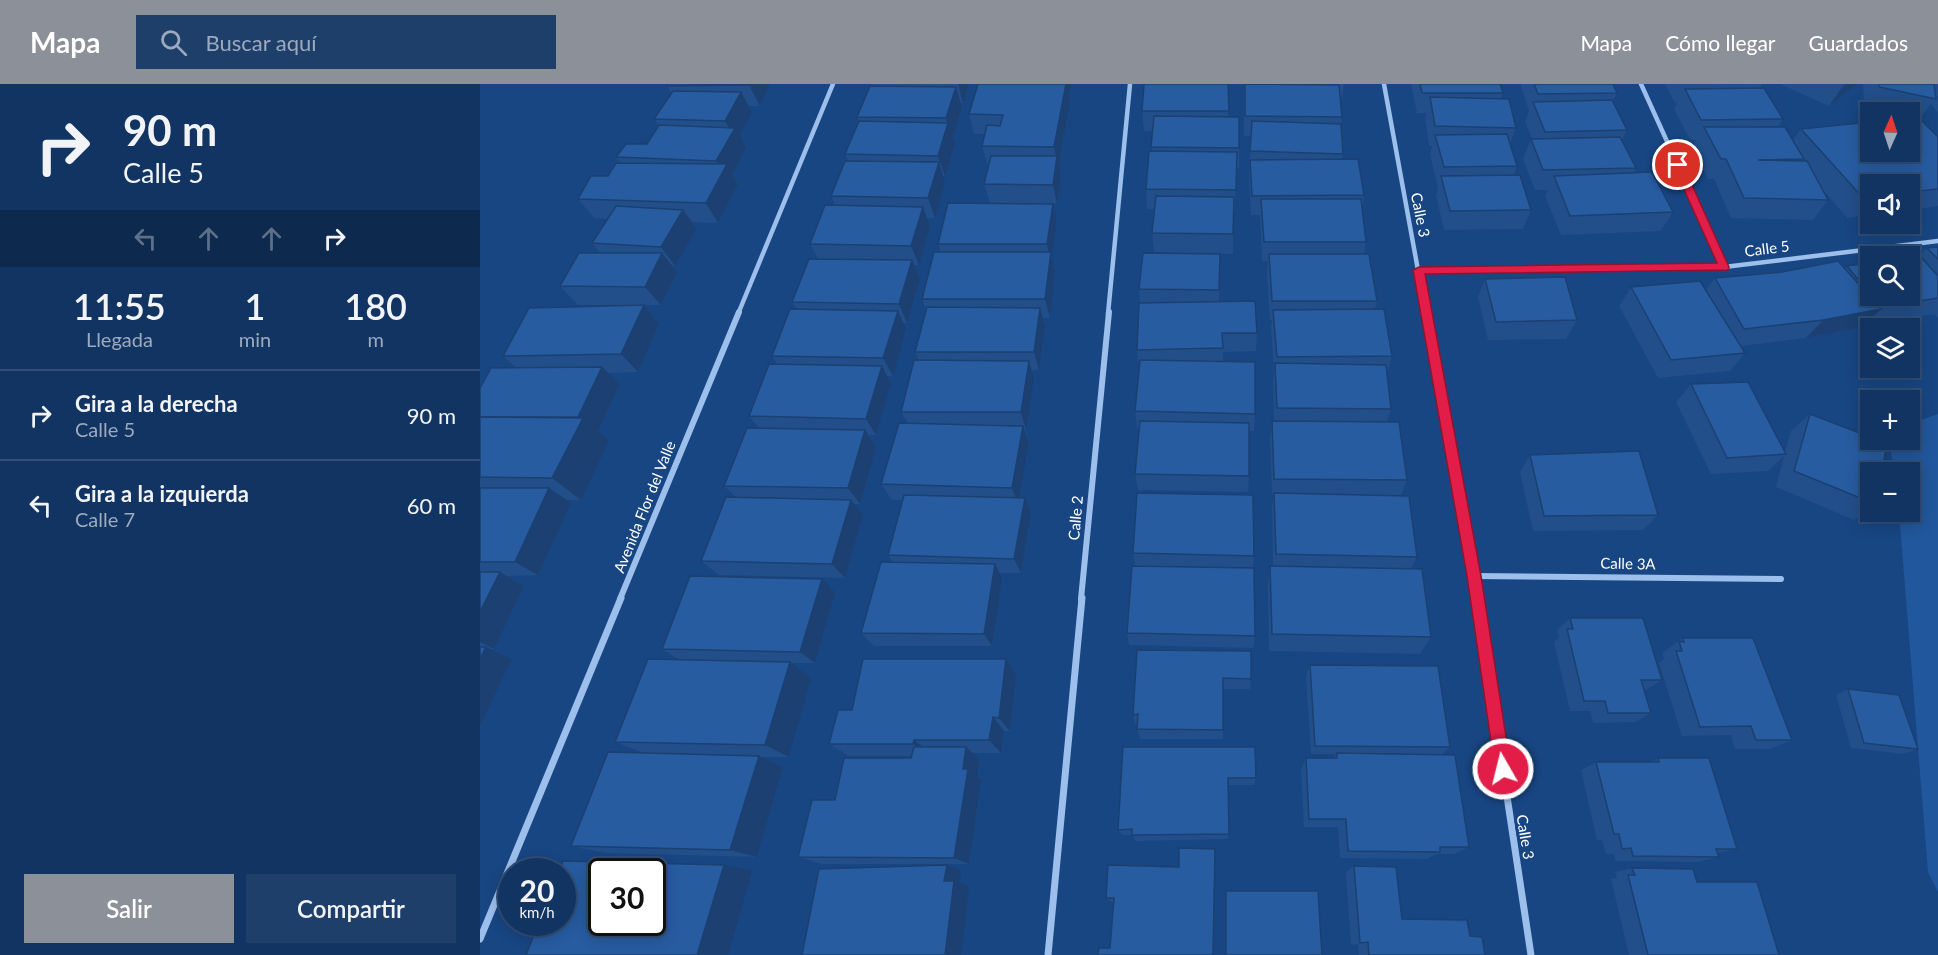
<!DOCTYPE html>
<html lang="es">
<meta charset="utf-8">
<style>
:root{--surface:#123462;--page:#1f3f6b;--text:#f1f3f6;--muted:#9caabe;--line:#314f77;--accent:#8c9099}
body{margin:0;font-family:Lato,sans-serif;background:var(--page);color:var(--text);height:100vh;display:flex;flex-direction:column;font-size:22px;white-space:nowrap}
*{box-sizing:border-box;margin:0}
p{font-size:20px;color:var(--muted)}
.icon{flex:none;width:33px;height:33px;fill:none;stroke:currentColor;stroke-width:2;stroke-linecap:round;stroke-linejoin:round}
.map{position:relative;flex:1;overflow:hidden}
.sheet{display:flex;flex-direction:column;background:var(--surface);width:480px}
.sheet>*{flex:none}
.guide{background:#123462;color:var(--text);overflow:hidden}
.needle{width:39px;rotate:3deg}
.controls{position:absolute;left:1380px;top:18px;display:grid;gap:12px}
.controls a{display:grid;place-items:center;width:60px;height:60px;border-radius:0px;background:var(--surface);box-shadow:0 3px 15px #0003,0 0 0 2px var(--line);font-size:30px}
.speed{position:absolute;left:18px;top:774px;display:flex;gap:12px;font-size:30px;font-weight:700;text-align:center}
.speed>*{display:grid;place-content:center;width:78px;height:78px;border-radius:50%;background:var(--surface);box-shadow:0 3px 15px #0003,0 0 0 2px var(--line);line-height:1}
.speed small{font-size:15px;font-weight:400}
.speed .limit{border:3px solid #111;border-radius:9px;background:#fff;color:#111}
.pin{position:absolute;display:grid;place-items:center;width:51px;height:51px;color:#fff;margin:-26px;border:3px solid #fff;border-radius:50%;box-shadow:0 2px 6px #0007}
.me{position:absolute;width:66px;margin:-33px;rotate:352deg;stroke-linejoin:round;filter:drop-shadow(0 0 4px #0008)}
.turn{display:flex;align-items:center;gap:21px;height:126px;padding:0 24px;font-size:27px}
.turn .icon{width:78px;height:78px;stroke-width:2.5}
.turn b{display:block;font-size:42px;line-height:51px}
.lanes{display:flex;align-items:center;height:57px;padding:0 24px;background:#0003;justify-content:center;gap:30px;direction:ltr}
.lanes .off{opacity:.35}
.eta{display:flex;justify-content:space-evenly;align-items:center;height:102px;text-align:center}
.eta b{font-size:36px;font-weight:600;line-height:42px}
.action{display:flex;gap:12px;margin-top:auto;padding:12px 24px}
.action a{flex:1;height:69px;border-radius:0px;background:var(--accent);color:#fff;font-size:24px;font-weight:600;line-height:69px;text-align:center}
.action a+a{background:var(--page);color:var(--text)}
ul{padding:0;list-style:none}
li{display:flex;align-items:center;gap:18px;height:90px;padding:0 24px;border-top:2px solid var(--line)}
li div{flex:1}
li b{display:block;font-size:22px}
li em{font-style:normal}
header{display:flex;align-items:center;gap:36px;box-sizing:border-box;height:84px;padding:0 30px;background:var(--accent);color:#fff}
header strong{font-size:28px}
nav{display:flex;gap:33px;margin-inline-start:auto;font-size:21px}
.search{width:420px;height:54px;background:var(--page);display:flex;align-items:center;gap:15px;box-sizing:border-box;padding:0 21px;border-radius:0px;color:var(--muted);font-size:22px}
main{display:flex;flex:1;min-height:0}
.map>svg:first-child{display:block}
.green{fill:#21579c}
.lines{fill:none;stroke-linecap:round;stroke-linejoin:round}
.minor-far2{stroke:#9cbfec;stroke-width:4.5}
.minor-far1{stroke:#9cbfec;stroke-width:6}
.minor{stroke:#9cbfec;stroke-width:7}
.wall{fill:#224f8a}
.shaded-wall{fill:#1b4071}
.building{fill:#275ca1;stroke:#1b4071;stroke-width:1.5;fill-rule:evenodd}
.route{fill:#e11d48;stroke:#92132f;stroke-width:1.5}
.labels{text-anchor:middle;stroke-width:6;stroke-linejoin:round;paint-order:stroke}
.street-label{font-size:15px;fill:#fff;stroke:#184683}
</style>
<header>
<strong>Mapa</strong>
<div class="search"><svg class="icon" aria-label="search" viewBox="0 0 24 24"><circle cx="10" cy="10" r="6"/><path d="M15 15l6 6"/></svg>Buscar aquí</div>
<nav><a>Mapa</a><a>Cómo llegar</a><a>Guardados</a></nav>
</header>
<main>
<section class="sheet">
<div class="guide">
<div class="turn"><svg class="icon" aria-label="right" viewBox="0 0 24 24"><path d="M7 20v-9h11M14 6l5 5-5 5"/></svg><div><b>90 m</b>Calle 5</div></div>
<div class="lanes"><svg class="icon off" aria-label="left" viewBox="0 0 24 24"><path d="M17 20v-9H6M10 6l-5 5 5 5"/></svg><svg class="icon off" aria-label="ahead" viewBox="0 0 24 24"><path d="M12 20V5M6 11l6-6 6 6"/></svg><svg class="icon off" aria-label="ahead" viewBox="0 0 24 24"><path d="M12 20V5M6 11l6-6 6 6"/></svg><svg class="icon" aria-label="right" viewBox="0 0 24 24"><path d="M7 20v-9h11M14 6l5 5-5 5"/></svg></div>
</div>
<div class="eta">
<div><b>11:55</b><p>Llegada</p></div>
<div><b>1</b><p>min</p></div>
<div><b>180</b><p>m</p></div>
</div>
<ul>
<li><svg class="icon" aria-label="right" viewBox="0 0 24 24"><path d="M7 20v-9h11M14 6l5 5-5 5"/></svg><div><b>Gira a la derecha</b><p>Calle 5</p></div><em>90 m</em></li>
<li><svg class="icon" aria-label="left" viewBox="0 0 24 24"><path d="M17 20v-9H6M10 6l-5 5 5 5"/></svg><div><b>Gira a la izquierda</b><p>Calle 7</p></div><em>60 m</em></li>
</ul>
<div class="action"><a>Salir</a><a>Compartir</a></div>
</section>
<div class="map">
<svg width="1458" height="871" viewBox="0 0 1458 871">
<rect width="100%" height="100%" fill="#184683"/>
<path class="green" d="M1458 330V808L1448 788 1419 428H1430V388H1414L1409 356H1430V340Z"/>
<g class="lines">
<g class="minor-far2">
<path d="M904 0 946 230"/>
<path d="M1161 0 1244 183"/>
<path d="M939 186 1244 183 1458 157"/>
<path d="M258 230 353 0"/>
<path d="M628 230 650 0"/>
</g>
<g class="minor-far1">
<path d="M946 228 998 515"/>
<path d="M994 492 1301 495"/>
<path d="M140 515 259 228"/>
<path d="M601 515 629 228"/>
</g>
<g class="minor">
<path d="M997 514 1051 871"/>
<path d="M0 855 141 514"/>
<path d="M568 871 602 514"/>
</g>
</g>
<g class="wall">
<path d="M188 0H290L280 22H268L272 28 260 51 266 64 252 90 258 100 238 139 212 138 217 145 195 182H192L197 188 181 221H164L179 240 158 288 128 289 140 300 118 347 129 357 101 416H86L91 419 58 491 27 492 44 502 14 565H10L32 575 0 642V304L36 284 23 272 154 221H98L80 202 120 169 112 159 128 135 114 134 98 115 128 92 141 79 136 73 167 60 179 42 174 35 192 9 187 2Z"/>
<path d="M392 0H489L483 19H481L482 23 473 53 475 59 465 92H463L465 98 455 134H447L450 142 439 181H434L440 195 427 239H423L426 245 413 292H407L411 300 396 351H389L396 363 380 420H374L383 431 365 494 239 491 221 477 256 413 244 402 279 344 269 332 297 280 292 272 317 225 312 218 338 175 330 160 355 121 351 112 368 77 365 70 379 37 377 33 393 2Z"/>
<path d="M664 0H749L748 33 759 64V84H756L755 126H753V170L674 168 672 149 674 125H667L666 105 672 67 673 47H664L662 27Z"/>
<path d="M764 0H864L862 14H860L862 33 861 40 863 70 862 75 884 111 882 123 886 158 884 170 897 217 895 225 912 272 907 289 911 325 907 338 927 396 921 411 937 473 931 484 951 553 940 570 789 567 788 501 790 482H793L792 424 794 410H792L790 354 792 337H794L793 297 794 288 791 244 792 236H790L787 189 788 177H782L780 131H771L769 96 771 52H764Z"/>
<path d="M931 0H1020L1023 9 1021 14 1036 44 1030 60 1037 82 1034 91 1051 126 1043 145 964 146 956 111 958 103 950 71 952 62H949L945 33 946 29H937Z"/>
<path d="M1041 0H1133L1137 9 1133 17 1147 46 1142 56 1156 84 1153 89 1193 128 1181 147 1081 151 1065 112 1068 106H1055L1043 75 1051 55H1052L1045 38 1049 27 1041 2Z"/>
<path d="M1185 0H1282L1280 4 1303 35 1298 43 1313 56 1321 45 1435 34 1430 33V28H1410L1384 23 1383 0H1458V28L1451 20 1439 35 1458 53V122L1430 126V100H1390V131L1367 134 1344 107 1348 116 1333 136 1251 134 1234 95H1228L1212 63 1217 56H1210L1194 25 1197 19H1195Z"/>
<path d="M1300 0H1377L1349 22Z"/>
<path d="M589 10 590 18 579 78 581 92 577 120H573L577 139 572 172 575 187 570 234H563L565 242 559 286H551L554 295 546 346 545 345 549 359 539 414H545L551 429 541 489H519L522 494 512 562H394L381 549 413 478 408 471 423 416H412L401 400 428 339 421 328 439 276 435 268 446 225 442 215 461 168 458 160 510 119 504 100 508 82 502 62 505 50H494L489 30Z"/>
<path d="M1458 163V234L1455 230 1385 241 1383 243 1326 254 1261 262 1265 269 1250 287 1178 294 1139 222 1151 203 1226 206 1235 194 1365 185 1367 182 1390 179V212H1430L1440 172 1447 164Z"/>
<path d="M740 170 739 218 777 249 776 267 743 268V278L775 330 774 347H769V392L768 408 658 406 655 390 659 344H657L655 327 659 282 657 266 660 219 659 205Z"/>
<path d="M1005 195 1097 236 1086 255 1008 256 998 213Z"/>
<path d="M1211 300 1305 368 1311 347 1330 330 1390 388V424L1374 436 1296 403 1304 372 1288 387 1231 390 1196 318Z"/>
<path d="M1050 371 1178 431 1163 446 1053 447 1040 388Z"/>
<path d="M653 469 774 472 773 484 775 552 773 564 649 561 647 549 655 482Z"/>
<path d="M355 509 335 579H311L331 594 309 673H281L303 683 277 773 126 769 91 762 164 669 135 658 200 576 182 565Z"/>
<path d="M1090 534 1182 596 1164 607 1171 629 1155 638 1113 639 1110 627H1090L1074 558 1079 553 1077 546Z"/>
<path d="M1203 554 1312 656 1290 665H1255L1251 651 1202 652 1179 579 1184 575 1182 569Z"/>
<path d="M657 566 771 595 770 605H743V655H660L657 645V640H655L653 631Z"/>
<path d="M526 575 536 590 530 647H524L521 669H492L499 675 497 692 501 696 489 780H342L318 773 355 716 431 674V672H369L349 660 372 626Z"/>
<path d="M830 581 970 663 962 670 989 763 974 770H956L947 775 860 774 858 743H824L821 686 826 674H854L856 670H831L826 592Z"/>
<path d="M1368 605 1438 665 1423 670 1371 664 1356 611Z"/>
<path d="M643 663 776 694 774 701H748L749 750 748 755 656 757 652 751H642L638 746Z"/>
<path d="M1178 674 1257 765 1237 769 1239 773 1218 778 1135 777 1134 770H1126L1122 756H1117L1101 686 1116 678H1171Z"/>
<path d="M874 782 922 835 990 852 1005 871H879L878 860 871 861 866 788Z"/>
<path d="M699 783 630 864 634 818H632L626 814Z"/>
<path d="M1152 784 1217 798 1299 871H1149L1131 795 1137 794 1135 788Z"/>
<path d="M746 807 842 871H745V812Z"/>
</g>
<g class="shaded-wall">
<path d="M270 0H290L280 22 269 1Z"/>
<path d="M478 0H489L483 19Z"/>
<path d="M586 0H591L589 10 590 18 579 78 581 92 577 120 573 101 577 77 574 63Z"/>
<path d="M1366 0H1377L1349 22 1363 2Z"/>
<path d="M476 3 482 23 473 53 475 59 465 92 458 72 468 40 466 34Z"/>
<path d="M261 8 272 28 260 51 266 64 252 90 258 100 238 139 226 119 243 87 236 77 252 49 245 37Z"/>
<path d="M459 78 465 98 455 134 448 114Z"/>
<path d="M573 120 577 139 572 172 575 187 570 234 565 215 570 176 567 160Z"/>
<path d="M443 123 450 142 439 181 431 162Z"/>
<path d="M203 126 217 145 195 182 181 163Z"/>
<path d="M182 169 197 188 181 221 165 203Z"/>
<path d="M432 176 440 195 427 239 419 220Z"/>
<path d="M164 221 179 240 158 288 141 270Z"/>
<path d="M560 224 565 242 559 286 554 268Z"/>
<path d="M1401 225 1383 243 1326 254 1343 236Z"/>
<path d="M418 227 426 245 413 292 403 274Z"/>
<path d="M549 277 554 295 546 346 541 328Z"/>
<path d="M402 282 411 300 396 351 386 335Z"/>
<path d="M122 283 140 300 118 347 129 357 101 416 72 394 102 336 98 333Z"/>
<path d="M543 342 549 359 538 420 532 404Z"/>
<path d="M385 346 396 363 380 420 368 404Z"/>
<path d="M69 404 91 419 58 491 35 478Z"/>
<path d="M545 414 551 429 541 489 534 475Z"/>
<path d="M371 416 383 431 365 494 352 480Z"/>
<path d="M515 480 522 494 512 562 504 550Z"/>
<path d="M20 488 44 502 14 565 0 558V528Z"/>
<path d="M342 495 355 509 335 579 320 568Z"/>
<path d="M6 563 32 575 0 642V575Z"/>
<path d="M526 575 536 590 530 647 519 634Z"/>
<path d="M310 578 331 594 309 673 285 661Z"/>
<path d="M513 633 524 647 521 669 509 656Z"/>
<path d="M434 656 450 668 449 673 433 660Z"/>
<path d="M486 663 499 675 497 692 501 696 489 780 474 774Z"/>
<path d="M279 672 303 683 277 773 250 766Z"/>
<path d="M244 781 272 787 248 871H217Z"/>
<path d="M467 781 481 787 480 799 489 802 481 871H465L464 797Z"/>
</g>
<g class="building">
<path d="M188 0H270L269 1 187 2Z"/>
<path d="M498 0H586L574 63 502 62 507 41 520 42 523 31 489 30Z"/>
<path d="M664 0H748L749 27H662Z"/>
<path d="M765 0 859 1 862 33 765 32Z"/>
<path d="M940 0H1020L1023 9H942Z"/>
<path d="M1054 0H1133L1137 9 1058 10Z"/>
<path d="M1399 0H1454L1456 15 1399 3Z"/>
<path d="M390 2 476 3 466 34 377 33Z"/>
<path d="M1284 4 1303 35 1221 36 1205 5Z"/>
<path d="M193 7 261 8 245 37 174 35Z"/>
<path d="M950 13 1029 15 1036 44 955 42Z"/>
<path d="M1132 16 1147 46 1065 48 1053 18Z"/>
<path d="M674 32 759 33V64L671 63Z"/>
<path d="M1438 33 1458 53V105L1430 108V100H1390V113L1383 114 1321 45 1390 38V68H1430V34Z"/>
<path d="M379 37 468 39 458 72 365 70Z"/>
<path d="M772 37 861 40 863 70 770 67Z"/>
<path d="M179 41 255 44 236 77 136 73 146 60H167Z"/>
<path d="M1224 43H1305L1324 75 1278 76 1327 77 1348 116 1264 114 1246 75H1241Z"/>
<path d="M1027 50 1037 82 964 83 955 51Z"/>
<path d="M1140 53 1156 84 1063 86 1051 55Z"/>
<path d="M669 67 757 68 756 106 666 105Z"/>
<path d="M511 72H577L573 101 504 100Z"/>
<path d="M878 75 884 111 772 112 770 76Z"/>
<path d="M365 77 459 78 448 114 351 112Z"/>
<path d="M136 79 247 80 226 119 98 115 111 92H128Z"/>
<path d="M1172 88 1193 128 1090 132 1074 92Z"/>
<path d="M1040 91 1051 126 970 127 961 92Z"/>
<path d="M676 112 754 113 753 150 672 149Z"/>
<path d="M781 115H881L886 158H784Z"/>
<path d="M468 119 573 120 567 160H458Z"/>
<path d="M345 121 443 123 431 162 330 160Z"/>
<path d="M136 122 203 126 181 163 112 159Z"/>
<path d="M1458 163V175L1447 164Z"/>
<path d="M454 168H571L565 215H442Z"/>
<path d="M99 169H182L165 203 80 202Z"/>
<path d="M663 169 740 170 739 206 659 205Z"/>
<path d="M789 170H889L897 217H792Z"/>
<path d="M1440 172 1458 192V214L1402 223 1392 212H1430V173Z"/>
<path d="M329 175 432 176 419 220 312 218Z"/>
<path d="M1358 177 1401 225 1343 236 1264 245 1235 194 1302 188Z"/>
<path d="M1390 179V210L1367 182Z"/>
<path d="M1085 193 1097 236 1016 238 1005 195Z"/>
<path d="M1220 197 1265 269 1191 276 1151 203Z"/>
<path d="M775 217 777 249H742L743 264 657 266 659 219Z"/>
<path d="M164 221 141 270 23 272 49 224Z"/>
<path d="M447 223 560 224 554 268H435Z"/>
<path d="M310 225 418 227 403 274 292 272Z"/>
<path d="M904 225 912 272 797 273 793 226Z"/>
<path d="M434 276 549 277 541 328H421Z"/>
<path d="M660 276 775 278V330L655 327Z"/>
<path d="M795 279 906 281 911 325 797 324Z"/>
<path d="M289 280 402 282 386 335 269 332Z"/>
<path d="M122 283 98 333H0V304L11 284Z"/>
<path d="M1268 298 1306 370 1247 374 1211 300Z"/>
<path d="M1330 330 1390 353V356H1397L1407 359 1402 388H1390V418L1314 387Z"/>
<path d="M0 333 103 334 72 394 0 393Z"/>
<path d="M660 337 769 339V392L655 390Z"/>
<path d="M792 337 919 338 927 396 794 395Z"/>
<path d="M419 339 543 342 532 404 401 400Z"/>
<path d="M267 344 385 346 368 404 244 402Z"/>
<path d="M1159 367 1178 431 1064 432 1050 371Z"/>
<path d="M0 404H69L35 478H0Z"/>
<path d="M657 409 773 411 774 472 653 469Z"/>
<path d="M794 409 929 412 937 473 796 470Z"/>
<path d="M424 411 545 414 534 475 408 471Z"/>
<path d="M246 413 371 416 352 480 221 477Z"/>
<path d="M401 478 515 480 504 550 381 549Z"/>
<path d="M652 482 774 484 775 552 647 549Z"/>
<path d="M790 482 942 485 951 553 792 550Z"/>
<path d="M0 488H20L0 528Z"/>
<path d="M210 492 342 495 320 568 182 565Z"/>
<path d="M1090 534H1163L1182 596H1161L1171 629H1128L1125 617H1104L1087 545H1093Z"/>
<path d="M1203 554H1273L1312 656H1276L1271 642 1220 643 1196 567H1202L1199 557 1204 558Z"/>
<path d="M0 563H6L0 575Z"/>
<path d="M657 566 771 567V595L743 594V646L657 645 658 630 653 631Z"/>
<path d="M168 575 310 578 285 661 135 658Z"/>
<path d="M383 575H526L519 634 513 633 509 656H434L433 660H349L358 626H372Z"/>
<path d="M830 581 958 582 970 663 835 662Z"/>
<path d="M1368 605 1419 611 1438 665 1384 659Z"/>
<path d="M434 663H486L483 685H488L474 774 318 773 332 716H355L364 674H431Z"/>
<path d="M643 663H775L776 694H748L749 750 652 751V745L638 746Z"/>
<path d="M128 668 279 672 250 766 91 762Z"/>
<path d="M857 669 975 671 989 763H960V768L868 767 866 735H829L826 674H857Z"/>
<path d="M1178 674H1229L1257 765H1236L1239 773 1153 772 1151 764 1142 765 1139 750H1134L1116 678H1179Z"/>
<path d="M699 764 735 765 733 871H618L619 864H630L634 814H626L628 781 699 783Z"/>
<path d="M83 777 244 781 217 871H46L59 838H82V788H79ZM122 788H172V838H122Z"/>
<path d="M467 781 464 797H474L465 871H322L339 785Z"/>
<path d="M874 782 916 783 922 835 987 836 990 852 1002 853 1005 871H889L888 858 880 859Z"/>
<path d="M1152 784 1213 785 1217 798H1277L1299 871H1168L1148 791H1155Z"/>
<path d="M746 807H838L842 871H746Z"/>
</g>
<path class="route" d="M1198 78 1203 81 1249 183 1248 186 945 190 1001 492 1031 685 1029 691 1023 693 1017 691 1015 685 987 492 933 186 939 183 1237 179 1193 81Z"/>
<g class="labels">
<g class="street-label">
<text transform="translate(940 131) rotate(79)" y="5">Calle 3</text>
<text transform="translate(1287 165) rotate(-7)" y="5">Calle 5</text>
<text transform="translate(165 423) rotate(-68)" y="5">Avenida Flor del Valle</text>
<text transform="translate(596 434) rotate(-85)" y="5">Calle 2</text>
<text transform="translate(1148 480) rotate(1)" y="5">Calle 3A</text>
<text transform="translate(1045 753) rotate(81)" y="5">Calle 3</text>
</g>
</g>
</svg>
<div class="controls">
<a><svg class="needle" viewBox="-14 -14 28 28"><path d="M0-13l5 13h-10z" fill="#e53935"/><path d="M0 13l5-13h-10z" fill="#9caabe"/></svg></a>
<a><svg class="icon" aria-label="sound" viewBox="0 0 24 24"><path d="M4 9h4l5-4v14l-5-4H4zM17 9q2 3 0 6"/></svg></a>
<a><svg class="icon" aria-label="search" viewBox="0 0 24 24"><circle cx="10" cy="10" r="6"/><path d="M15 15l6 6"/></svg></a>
<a><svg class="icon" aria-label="layers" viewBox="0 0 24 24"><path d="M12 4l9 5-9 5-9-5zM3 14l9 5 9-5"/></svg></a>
<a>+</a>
<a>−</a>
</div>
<div class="speed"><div>20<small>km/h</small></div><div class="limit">30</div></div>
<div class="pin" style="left:1198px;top:81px;background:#d93025"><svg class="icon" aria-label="arrive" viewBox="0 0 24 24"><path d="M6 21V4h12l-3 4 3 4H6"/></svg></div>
<svg class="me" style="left:1023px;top:685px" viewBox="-20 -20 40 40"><circle r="17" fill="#e11d48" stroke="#fff" stroke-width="3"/><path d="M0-11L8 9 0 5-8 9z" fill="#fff"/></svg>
</div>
</main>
